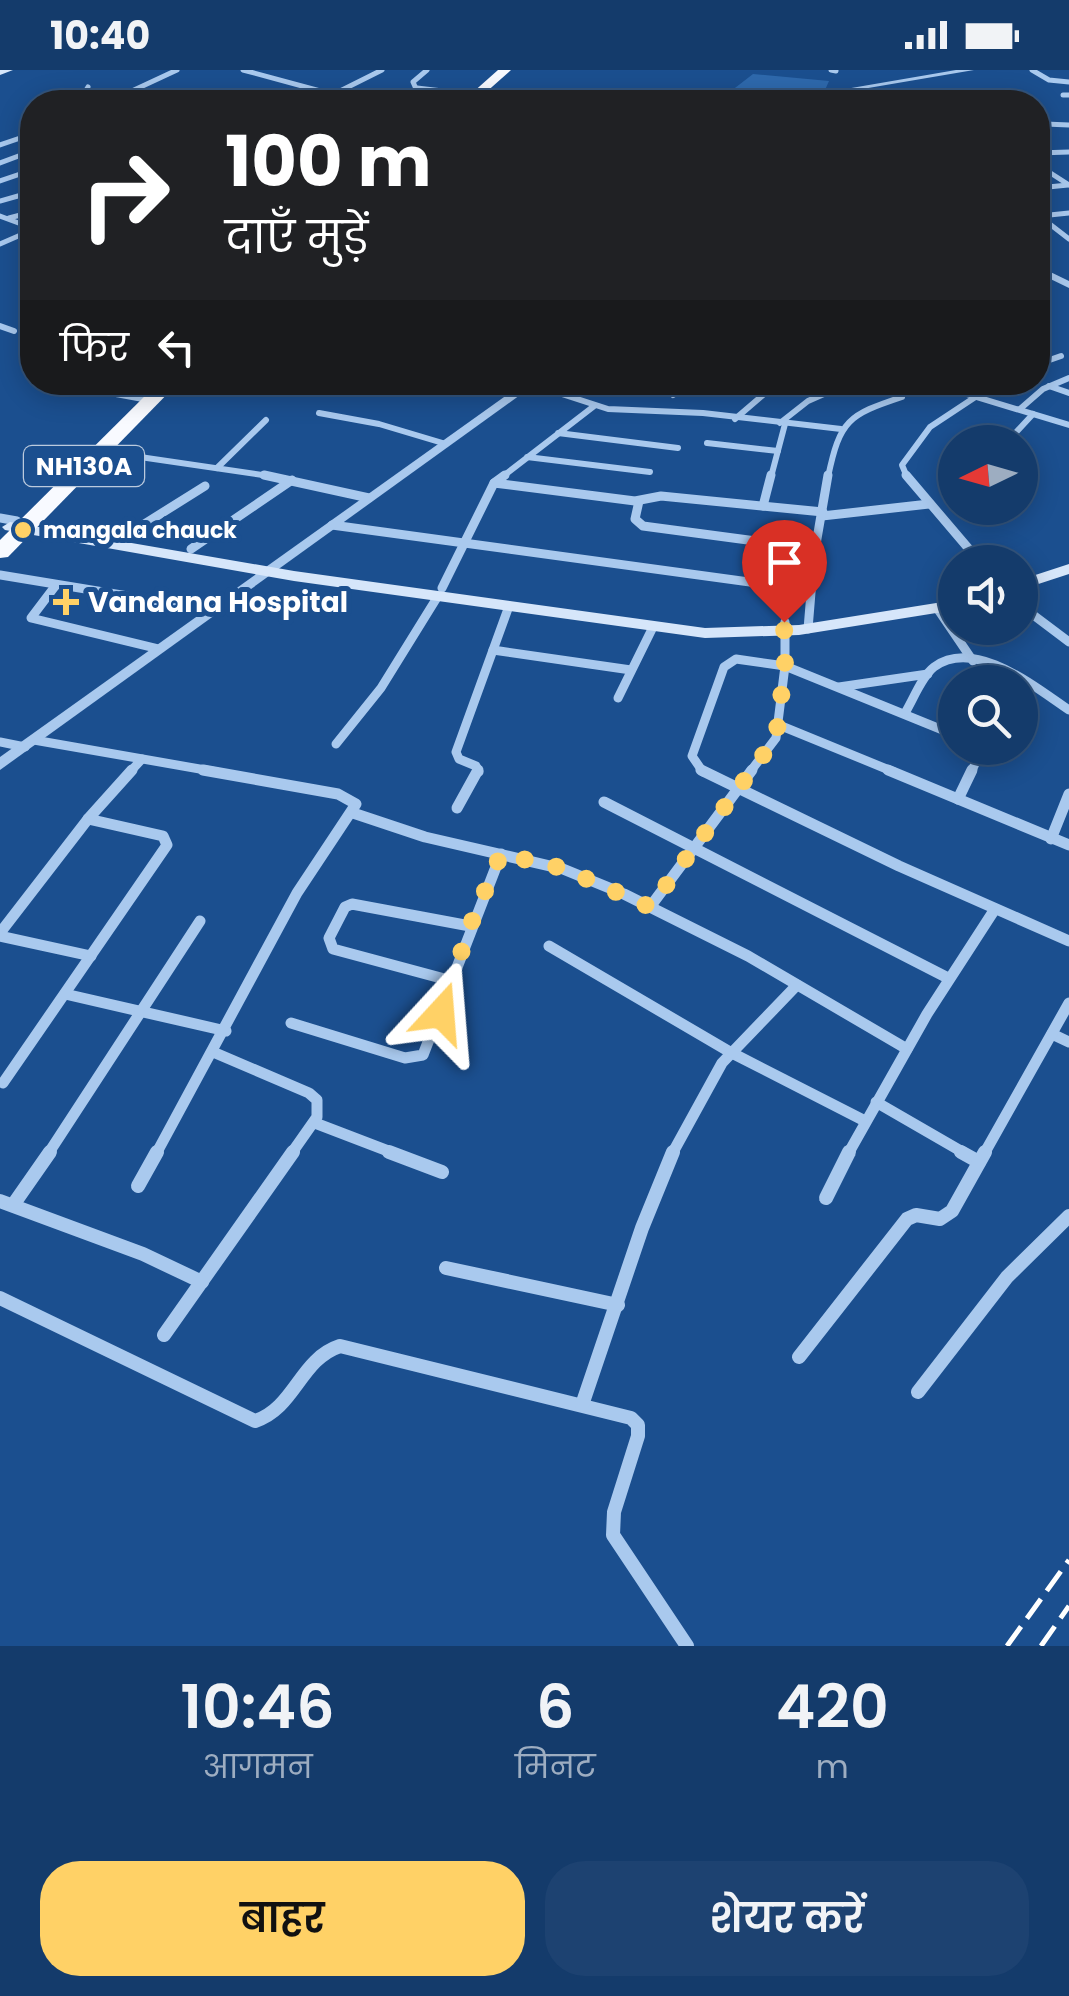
<!DOCTYPE html>
<html lang="hi">
<meta charset="utf-8">
<style>
:root{--surface:#143b6b;--page:#1d4271;--text:#f1f3f6;--muted:#9dadc1;--line:#33557e;--accent:#ffd166}
body{margin:0;font-family:Poppins,"Noto Sans Devanagari",sans-serif;background:var(--page);color:var(--text);height:100vh;display:flex;flex-direction:column;font-size:38px;white-space:nowrap}
*{box-sizing:border-box;margin:0}
p{font-size:32px;color:var(--muted)}
.icon{flex:none;width:55px;height:55px;fill:none;stroke:currentColor;stroke-width:2;stroke-linecap:round;stroke-linejoin:round}
.map{position:relative;height:1576px;overflow:hidden}
.details{display:flex;flex-direction:column;background:var(--surface);flex:1}
.details>*{flex:none}
.guide{position:absolute;left:20px;top:20px;width:1030px;height:305px;border-radius:40px;box-shadow:0 5px 25px #0003,0 0 0 2px var(--line);background:#202124;color:#fff;overflow:hidden}
.needle{width:65px;rotate:265deg}
.controls{position:absolute;left:938px;top:355px;display:grid;gap:20px}
.controls a{display:grid;place-items:center;width:100px;height:100px;border-radius:50%;background:var(--surface);box-shadow:0 5px 25px #0003,0 0 0 2px var(--line);font-size:50px}
.pin{position:absolute;display:grid;place-items:center;width:85px;height:85px;color:#fff;margin:-102px -42px;border-radius:50% 50% 50% 0;rotate:-45deg;box-shadow:0 0 10px #0007}
.pin .icon{rotate:45deg}
.me{position:absolute;width:110px;margin:-55px;rotate:19deg;stroke-linejoin:round;filter:drop-shadow(0 0 8px #0008)}
.turn{display:flex;align-items:center;gap:35px;height:210px;padding:0 40px;font-size:45px}
.turn .icon{width:130px;height:130px;stroke-width:2.5}
.turn b{display:block;font-size:70px;line-height:85px}
.then{display:flex;align-items:center;height:95px;padding:0 40px;background:#0003;gap:20px;font-size:38px}
.eta{display:flex;justify-content:space-evenly;align-items:center;height:170px;text-align:center}
.eta b{font-size:60px;font-weight:600;line-height:70px}
.button{display:flex;gap:20px;margin-top:auto;padding:20px 40px}
.button a{flex:1;height:115px;border-radius:40px;background:var(--accent);color:#111;font-size:40px;font-weight:600;line-height:115px;text-align:center}
.button a+a{background:var(--page);color:var(--text)}
.status{display:flex;justify-content:space-between;align-items:center;height:70px;padding:0 50px;background:var(--surface);direction:ltr}
.status svg{height:28px;fill:currentColor}
.map>svg:first-child{display:block}
.green{fill:#2e69ad}
.lines{fill:none;stroke-linecap:round;stroke-linejoin:round}
.minor-far4{stroke:#a9c9ee;stroke-width:5}
.minor-far3{stroke:#a9c9ee;stroke-width:6}
.minor-far2{stroke:#a9c9ee;stroke-width:9}
.minor-far1{stroke:#a9c9ee;stroke-width:11}
.minor{stroke:#a9c9ee;stroke-width:14}
.tertiary{fill:#a9c9ee;fill-rule:evenodd}
.secondary{fill:#d6e6fa;fill-rule:evenodd}
.trunk{fill:#f8faff;fill-rule:evenodd}
.rail{stroke:#fff;stroke-width:5;stroke-dasharray:24 10;stroke-linecap:butt}
.route{stroke:#ffd166;stroke-width:18;stroke-dasharray:0 32.4}
.poi-dot{fill:#ffd166;stroke:#1b4f8f;stroke-width:4}
.labels{text-anchor:middle;stroke-width:10;stroke-linejoin:round;paint-order:stroke}
.far-poi-label{font-size:22px;font-weight:bold;fill:#fff;stroke:#1b4f8f;text-anchor:start}
.shield{fill:#1b4f8f;stroke:#bbcadd;stroke-width:2.5}
.shield-label{font-size:25px;font-weight:bold;fill:#fff}
.poi-label{font-size:28px;font-weight:bold;fill:#fff;stroke:#1b4f8f;text-anchor:start}
</style>
<div class="status"><b>10:40</b><svg viewBox="0 0 49 12"><path d="M0 12V9h3v3zM5 12V6h3v6zM10 12V3h3v9zM15 12V0h3v12zM26 1h20v11H26zM47 4h2v5h-2z"/></svg></div>
<div class="map">
<svg width="1069" height="1576" viewBox="0 0 1069 1576">
<rect width="100%" height="100%" fill="#1b4f8f"/>
<path class="green" d="M753 4 829 11 825 20C793 26 754 37 722 28Z"/>
<g class="lines">
<g class="minor-far4">
<path d="M243 0 361 32"/>
<path d="M831 0 836 1"/>
<path d="M1032 0 1049 10 1069 12"/>
<path d="M88 17 85 22 89 24 147 29"/>
<path d="M417 18 477 25"/>
<path d="M334 24 382 0"/>
<path d="M488 24 582 32"/>
<path d="M1063 25H1069"/>
<path d="M119 27 177 0"/>
<path d="M834 30 842 32"/>
<path d="M208 32 217 29"/>
<path d="M403 32 417 21 413 12 427 0"/>
<path d="M1045 54 1069 55"/>
<path d="M0 75 32 64"/>
<path d="M1038 83 1069 82"/>
<path d="M0 93 32 81"/>
<path d="M1038 95 1069 115"/>
<path d="M0 111 32 100"/>
<path d="M1038 118 1068 115"/>
<path d="M0 131 32 122"/>
<path d="M1038 145 1069 169"/>
<path d="M0 146 32 158"/>
<path d="M1040 146 1069 143"/>
<path d="M9 148 32 142"/>
<path d="M0 174 32 160"/>
</g>
<g class="minor-far3">
<path d="M0 256 14 261"/>
<path d="M1038 294 1061 286"/>
<path d="M927 312 1069 355"/>
<path d="M531 314 608 339 703 343 841 359"/>
<path d="M1049 316 1069 323"/>
<path d="M78 317 143 329"/>
<path d="M673 325 692 312"/>
<path d="M1020 339 1043 319 1069 308"/>
<path d="M319 343 379 354 446 374"/>
<path d="M735 349 770 319V312"/>
<path d="M780 353 808 331 851 312"/>
<path d="M558 363 678 378"/>
<path d="M1007 372 1033 344"/>
<path d="M707 373 778 381"/>
<path d="M99 381 276 407"/>
<path d="M527 387 650 402"/>
<path d="M217 398 266 350"/>
<path d="M502 407 594 336"/>
<path d="M771 407 785 354"/>
<path d="M828 407C840 350 848 345 902 327"/>
<path d="M907 407 902 395 930 357 998 312"/>
</g>
<g class="minor-far2">
<path d="M264 405 369 428"/>
<path d="M906 405 980 492"/>
<path d="M494 413 635 431 661 426 823 442"/>
<path d="M639 431 635 449 643 456 816 479"/>
<path d="M763 436 771 405"/>
<path d="M822 446 929 434"/>
<path d="M0 448 17 451"/>
<path d="M332 455 808 520"/>
<path d="M122 468 205 416"/>
<path d="M191 479 292 410"/>
<path d="M0 505 213 540"/>
<path d="M56 515 31 548 159 579"/>
<path d="M442 518 494 413 505 405"/>
<path d="M1020 535 1069 572"/>
<path d="M937 538 973 591"/>
<path d="M808 559 814 486 828 405"/>
<path d="M493 580 631 600"/>
<path d="M839 617 928 604"/>
<path d="M618 628 653 557"/>
<path d="M905 643C913 630 922 606 934 597 975 567 1036 618 1069 640"/>
<path d="M779 655 894 702"/>
<path d="M34 670 217 702"/>
<path d="M0 672 25 677"/>
<path d="M336 674 381 618 438 526"/>
<path d="M130 702 142 689"/>
<path d="M479 702 476 696 459 689 456 682 509 536"/>
<path d="M703 702 692 686 724 597 736 589 785 596 955 665"/>
<path d="M750 702 776 668 785 596V552"/>
<path d="M971 702 983 678"/>
</g>
<g class="minor-far1">
<path d="M701 700 899 796 1069 871"/>
<path d="M888 700 1069 775"/>
<path d="M958 729 972 700"/>
<path d="M604 732 948 908"/>
<path d="M457 738 478 700"/>
<path d="M353 743 425 767 563 799 624 824 748 886 907 979"/>
<path d="M1051 769 1069 724"/>
<path d="M650 837 752 700"/>
<path d="M0 863 88 749 132 700"/>
<path d="M0 866 91 886"/>
<path d="M549 876 730 982 865 1051"/>
<path d="M452 911 333 879 329 868 345 837 352 834 470 856"/>
<path d="M65 924 226 961"/>
<path d="M291 953 405 988 423 985 501 784"/>
<path d="M1052 964 1069 972"/>
<path d="M213 982 309 1023 317 1030V1047L291 1084"/>
<path d="M3 1013 167 775 163 766 88 749"/>
<path d="M876 1032 966 1084"/>
<path d="M315 1053 396 1084"/>
<path d="M48 1084 200 851"/>
<path d="M156 1084 297 823 356 734 338 724 203 700"/>
<path d="M672 1084 722 993 797 915"/>
<path d="M848 1084 927 944 995 839"/>
<path d="M984 1084 1069 933"/>
</g>
<g class="minor">
<path d="M389 1082 442 1102"/>
<path d="M961 1082 979 1092"/>
<path d="M138 1116 157 1082"/>
<path d="M826 1128 849 1082"/>
<path d="M0 1131 143 1184 202 1212"/>
<path d="M13 1135 50 1082"/>
<path d="M446 1198 618 1235"/>
<path d="M0 1228 255 1351C295 1338 300 1289 340 1276L631 1348 638 1355V1366L614 1442 613 1465 687 1576"/>
<path d="M164 1265 293 1082"/>
<path d="M799 1287 907 1149 916 1145 940 1149 952 1141 985 1082"/>
<path d="M918 1322 1007 1207 1069 1146"/>
<path d="M582 1335 642 1158 673 1082"/>
</g>
<g class="tertiary">
<path d="M956 0H974L786 32H770Z"/>
<path d="M1038 196 1069 211V218L1038 203Z"/>
<path d="M525 312H538L0 700V687Z"/>
</g>
<g class="secondary">
<path d="M0 0H13L0 5Z"/>
<path d="M10 452 294 501 705 558 799 555 955 530V540L799 565 705 568 294 511 5 460 2 457Z"/>
<path d="M1069 494V504L1020 520V510Z"/>
</g>
<g class="trunk">
<path d="M498 0H511L475 32H462Z"/>
<path d="M159 312H179L8 487 0 488V470Z"/>
</g>
<g class="rail">
<path d="M1007 1576 1069 1490"/>
<path d="M1041 1576 1069 1536"/>
</g>
</g>
<g class="lines">
<path class="route" d="M441 943 470 856 501 784 562 798 650 837 776 668 785 596 784 552"/>
</g>
<g class="poi-dot">
<circle cx="23" cy="460" r="10"/>
<path d="M61 517h10v10h10v10h-10v10h-10v-10h-10v-10h10z"/>
</g>
<g class="labels">
<g class="far-poi-label">
<text x="43" y="468">mangala chauck</text>
</g>
<rect class="shield" x="24" y="376" width="120" height="40" rx="8"/>
<g class="shield-label">
<text x="84" y="405">NH130A</text>
</g>
<g class="poi-label">
<text x="88" y="542">Vandana Hospital</text>
</g>
</g>
</svg>
<div class="controls">
<a><svg class="needle" viewBox="-14 -14 28 28"><path d="M0-13l5 13h-10z" fill="#e53935"/><path d="M0 13l5-13h-10z" fill="#9dadc1"/></svg></a>
<a><svg class="icon" aria-label="sound" viewBox="0 0 24 24"><path d="M4 9h4l5-4v14l-5-4H4zM17 9q2 3 0 6"/></svg></a>
<a><svg class="icon" aria-label="search" viewBox="0 0 24 24"><circle cx="10" cy="10" r="6"/><path d="M15 15l6 6"/></svg></a>
</div>
<div class="pin" style="left:784px;top:552px;background:#d93025"><svg class="icon" aria-label="arrive" viewBox="0 0 24 24"><path d="M6 21V4h12l-3 4 3 4H6"/></svg></div>
<svg class="me" style="left:441px;top:943px" viewBox="-20 -20 40 40"><path d="M0-17L14 15 0 8-14 15z" fill="#ffd166" stroke="#fff" stroke-width="4"/></svg>
<div class="guide">
<div class="turn"><svg class="icon" aria-label="right" viewBox="0 0 24 24"><path d="M7 20v-9h11M14 6l5 5-5 5"/></svg><div><b>100 m</b>दाएँ मुड़ें</div></div>
<div class="then">फिर<svg class="icon" aria-label="left" viewBox="0 0 24 24"><path d="M17 20v-9H6M10 6l-5 5 5 5"/></svg></div>
</div>
</div>
<section class="details">
<div class="eta">
<div><b>10:46</b><p>आगमन</p></div>
<div><b>6</b><p>मिनट</p></div>
<div><b>420</b><p>m</p></div>
</div>
<div class="button"><a>बाहर</a><a>शेयर करें</a></div>
</section>
